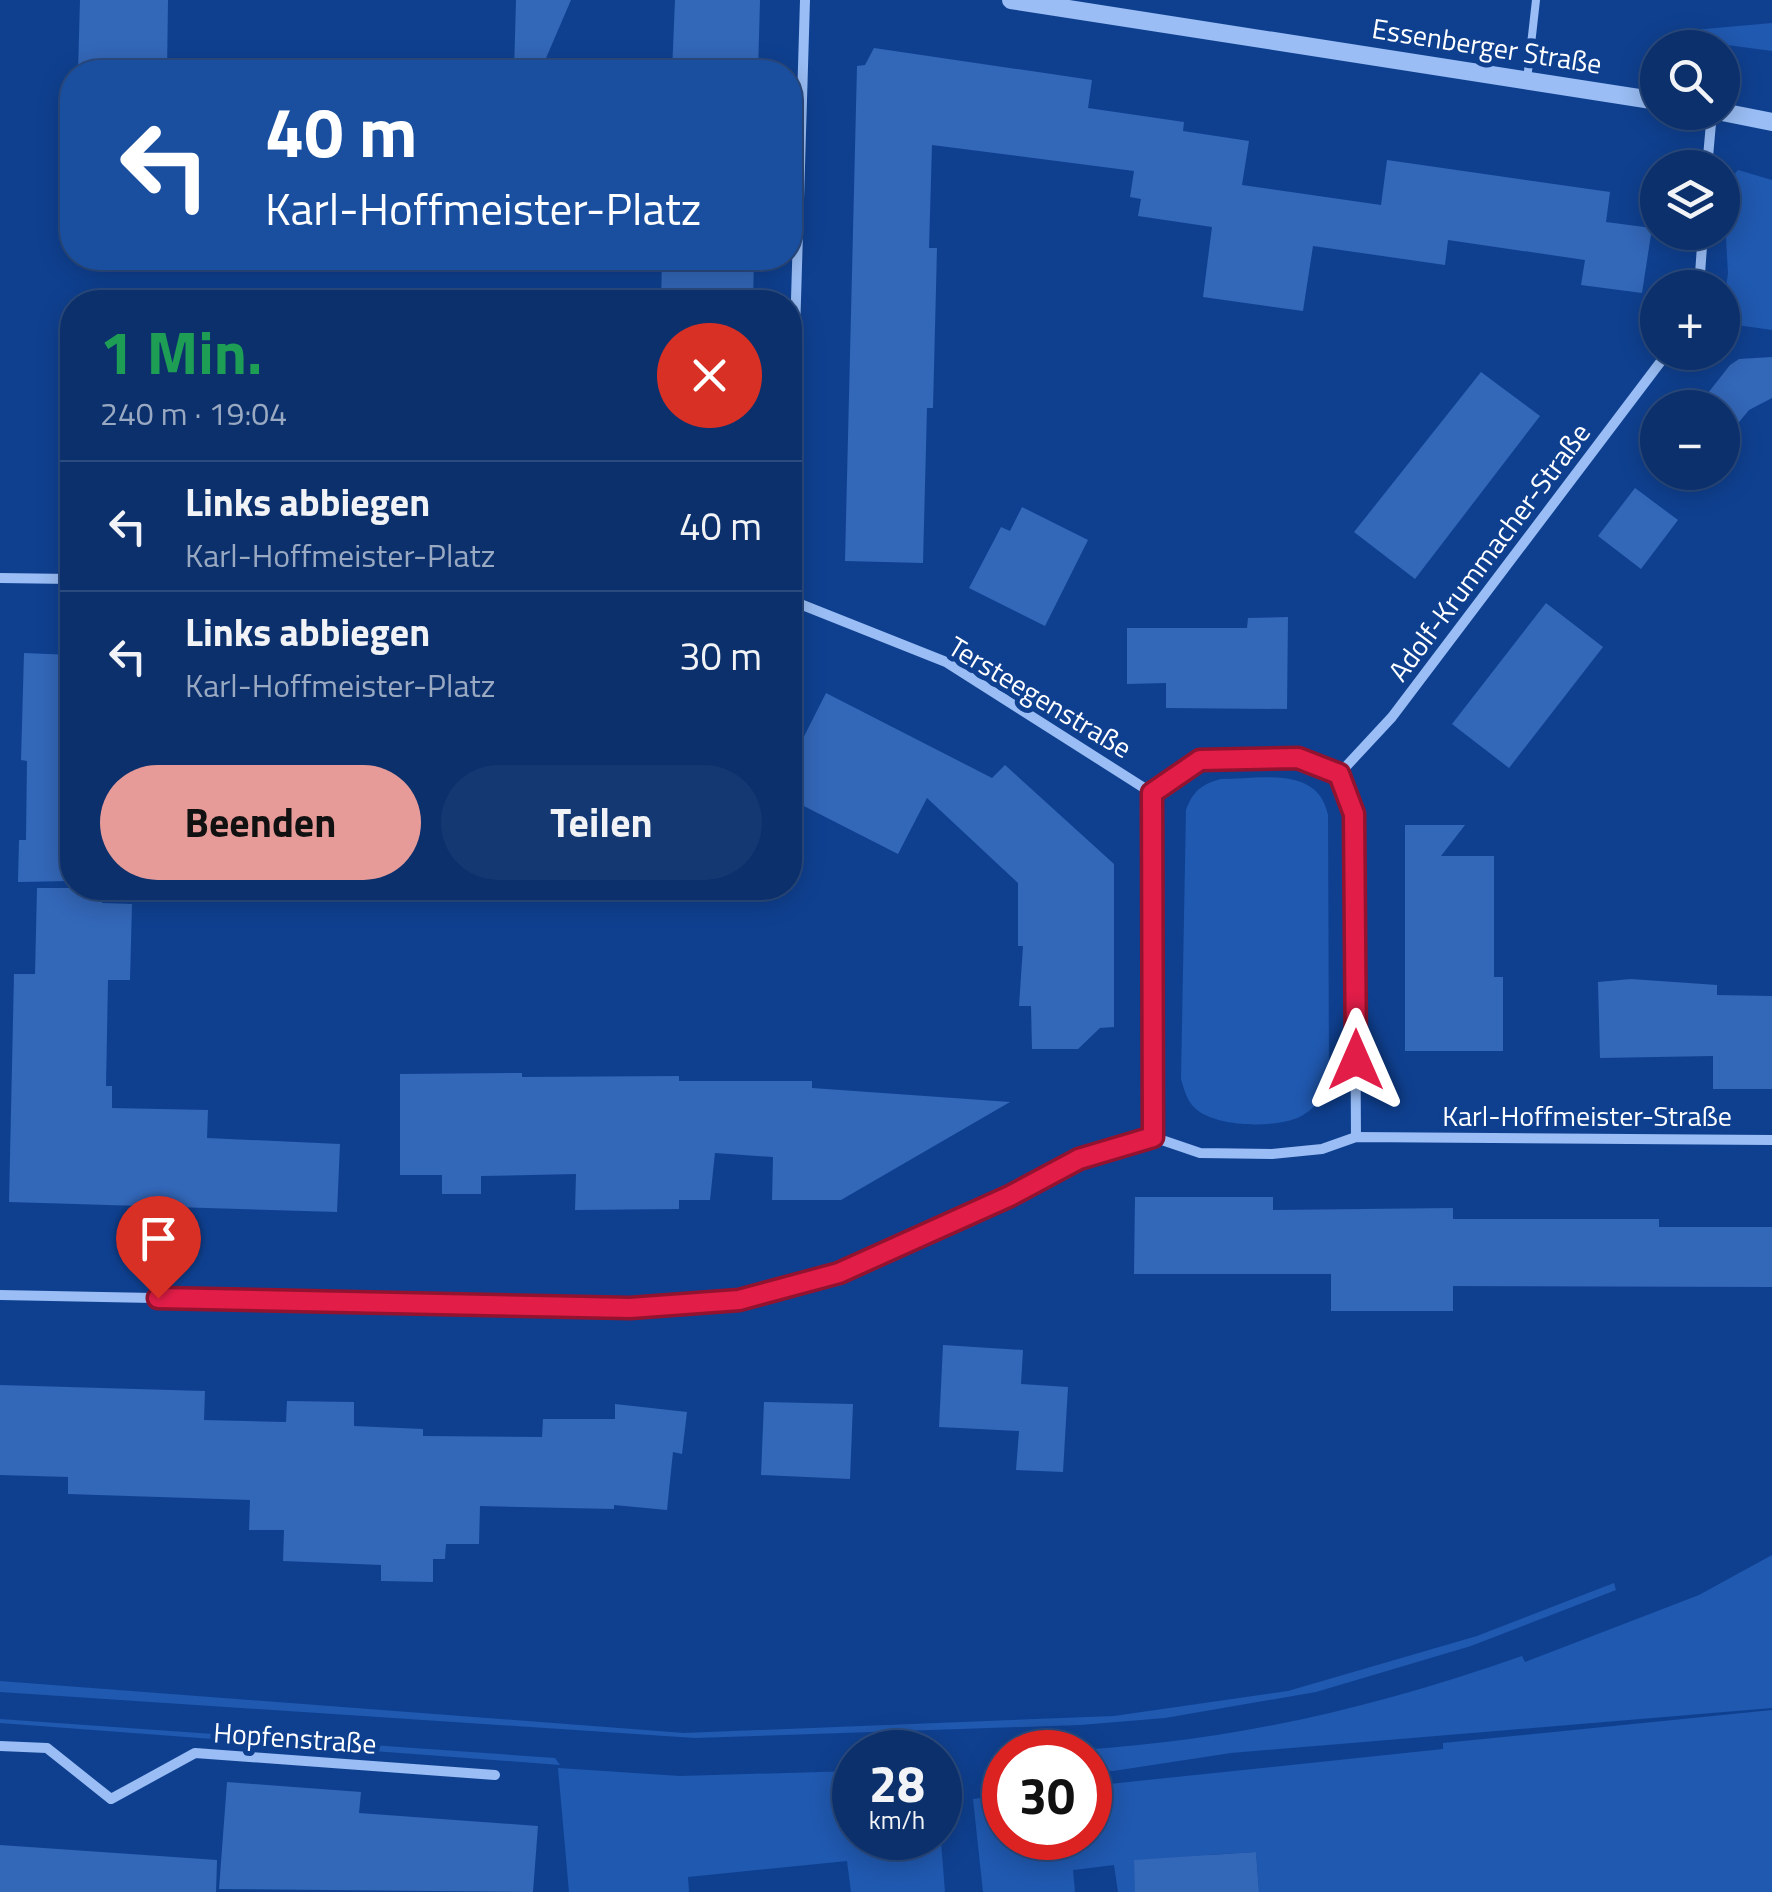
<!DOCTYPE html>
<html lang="de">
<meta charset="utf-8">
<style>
:root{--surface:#0b306c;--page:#143872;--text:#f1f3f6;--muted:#9aa9c2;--line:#2b4b7f;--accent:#e69b98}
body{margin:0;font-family:"Titillium Web",sans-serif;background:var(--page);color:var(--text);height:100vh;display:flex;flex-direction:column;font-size:38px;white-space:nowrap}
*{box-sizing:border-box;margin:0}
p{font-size:32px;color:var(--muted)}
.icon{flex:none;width:55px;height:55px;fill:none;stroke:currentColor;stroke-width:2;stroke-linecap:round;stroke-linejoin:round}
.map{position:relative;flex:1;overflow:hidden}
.sheet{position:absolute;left:60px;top:290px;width:742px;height:610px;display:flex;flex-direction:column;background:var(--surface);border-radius:40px;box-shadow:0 5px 25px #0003,0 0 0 2px var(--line)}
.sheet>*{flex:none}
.top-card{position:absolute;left:60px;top:60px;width:742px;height:210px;border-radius:40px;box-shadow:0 5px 25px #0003,0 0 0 2px var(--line);background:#1a4fa0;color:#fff;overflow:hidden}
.buttons{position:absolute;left:1640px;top:30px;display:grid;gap:20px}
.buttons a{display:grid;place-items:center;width:100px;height:100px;border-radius:50%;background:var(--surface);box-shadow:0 5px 25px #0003,0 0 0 2px var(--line);font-size:50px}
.speed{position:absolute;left:832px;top:1730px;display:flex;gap:20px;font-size:50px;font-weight:700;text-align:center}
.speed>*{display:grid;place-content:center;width:130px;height:130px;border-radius:50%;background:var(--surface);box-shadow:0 5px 25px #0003,0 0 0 2px var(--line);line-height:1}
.speed small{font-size:25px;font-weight:400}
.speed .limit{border:15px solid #d22;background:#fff;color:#111}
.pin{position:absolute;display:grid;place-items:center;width:85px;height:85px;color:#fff;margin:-102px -42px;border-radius:50% 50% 50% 0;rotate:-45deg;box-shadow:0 0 10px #0007}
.pin .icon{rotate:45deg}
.me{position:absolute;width:110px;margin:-55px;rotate:0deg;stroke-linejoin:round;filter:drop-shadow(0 0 8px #0008)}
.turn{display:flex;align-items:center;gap:35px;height:210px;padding:0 40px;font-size:45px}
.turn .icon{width:130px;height:130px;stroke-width:2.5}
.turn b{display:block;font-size:70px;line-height:85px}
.round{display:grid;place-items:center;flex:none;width:105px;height:105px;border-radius:52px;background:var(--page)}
.head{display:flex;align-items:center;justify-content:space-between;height:170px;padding:0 40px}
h1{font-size:60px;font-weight:700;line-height:75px;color:#1e9e55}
.cta{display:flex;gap:20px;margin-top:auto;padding:20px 40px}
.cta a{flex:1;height:115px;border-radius:60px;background:var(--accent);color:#111;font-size:40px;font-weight:700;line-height:115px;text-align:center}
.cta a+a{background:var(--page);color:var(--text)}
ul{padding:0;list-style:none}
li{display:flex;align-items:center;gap:30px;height:130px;padding:0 40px;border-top:2px solid var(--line)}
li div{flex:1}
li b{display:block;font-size:38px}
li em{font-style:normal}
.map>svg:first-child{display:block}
.green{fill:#2059b0}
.building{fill:#3367b8}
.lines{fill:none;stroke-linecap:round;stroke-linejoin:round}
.service{stroke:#99bdf4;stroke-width:8}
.minor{stroke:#99bdf4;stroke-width:10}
.tertiary{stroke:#99bdf4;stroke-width:18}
.route-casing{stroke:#92132f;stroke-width:25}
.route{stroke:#e11d48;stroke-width:18}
.labels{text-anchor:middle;stroke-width:10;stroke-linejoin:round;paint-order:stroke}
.street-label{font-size:28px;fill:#fff;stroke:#0f4090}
</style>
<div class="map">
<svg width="1772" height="1892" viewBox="0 0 1772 1892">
<rect width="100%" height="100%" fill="#0f4090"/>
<g class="green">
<path d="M1772 23V51L1697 41 1682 31Z"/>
<path d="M1738 170 1772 180V330L1737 325 1723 310 1728 273 1723 188Z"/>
<path d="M1221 779C1260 779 1318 765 1328 815L1329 1077C1325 1094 1318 1106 1303 1115 1280 1129 1215 1128 1195 1108 1187 1101 1184 1089 1181 1079L1186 810C1193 791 1202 784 1221 779Z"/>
<path d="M1772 1555V1708L1231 1753 1113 1771 1090 1770V1752H1048C1222 1743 1358 1713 1522 1656L1525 1662 1699 1595Z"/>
<path d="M1614 1583 1616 1590 1471 1646 1316 1692 1165 1718 1080 1725 695 1738 0 1692V1681L684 1733 1114 1716 1288 1691 1477 1636Z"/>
<path d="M1772 1710V1892H1259L1256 1852 1208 1855 1212 1892H1118L1114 1865 1073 1870 1075 1892H983L973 1799 1005 1795V1838H1090V1786L1443 1749V1743Z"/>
<path d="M0 1719 555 1758 560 1765 0 1723Z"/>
<path d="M558 1768 680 1776 855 1771V1838H940V1829L945 1892H851L847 1861 688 1877 689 1892H569Z"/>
</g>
<g class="building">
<path d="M80 0H168L167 72H78Z"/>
<path d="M516 0H571L540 72H514Z"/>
<path d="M675 0H760L758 72H672Z"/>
<path d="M874 48 1092 80 1088 108 1184 122 1183 131 1249 141 1242 185 1381 205 1387 160 1610 192 1606 222 1652 228 1642 293 1581 285 1585 260 1448 240 1445 265 1313 246 1303 311 1203 297 1212 227 1138 216 1141 199 1130 197 1134 171 932 145 929 248H937L933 408H927L923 563 845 561 857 66 865 65Z"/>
<path d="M662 258H754L753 302H661Z"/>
<path d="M1772 357V398L1749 410 1730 433 1722 427V408L1697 407 1730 365 1739 359Z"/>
<path d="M1481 372 1540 416 1415 579 1354 532Z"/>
<path d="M1635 488 1678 520 1641 569 1598 536Z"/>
<path d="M1022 507 1088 540 1045 626 969 588 1001 527 1010 531Z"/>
<path d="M1546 603 1603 647 1509 768 1452 724Z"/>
<path d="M1288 617 1287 709 1166 708V683L1127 684V628H1247L1248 618Z"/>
<path d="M24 653 72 655V881L18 882 19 840H26L27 761 21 760Z"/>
<path d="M826 693 992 778 1005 765 1114 864V1027L1100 1028 1078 1049H1032L1031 1006H1019L1023 946H1018V883L927 798 898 854 790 799V764Z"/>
<path d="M1405 825H1465L1441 856H1494V977H1503V1051H1405Z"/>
<path d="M37 888H102V903L132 904 130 980H108L106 1086H112V1108L208 1110 207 1138 340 1144 337 1212 9 1202 14 974H35Z"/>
<path d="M1631 979 1717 985V995L1772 996V1089H1713V1056L1600 1058 1598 982Z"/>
<path d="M522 1073V1077L679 1076V1081H812V1088L1010 1102 841 1200H772L773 1157 715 1153 710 1200H679V1209L575 1210 576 1174 481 1176V1194H442V1175H400V1074Z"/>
<path d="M1135 1197H1273V1210L1453 1208V1219H1659V1227H1772V1287L1453 1286V1311H1331V1274H1134Z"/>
<path d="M943 1345 1023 1350 1021 1384 1068 1387 1063 1472 1016 1470 1019 1431 939 1427Z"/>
<path d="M0 1385 205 1391 204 1420 286 1422 287 1401 354 1402V1426L423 1429V1436L542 1437 543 1419H615V1404L687 1412 682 1454 673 1452 667 1510 614 1505V1509L480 1506 479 1544H446L445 1559H433V1582L381 1581V1565L283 1561 284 1530H249L250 1500 68 1494V1477L0 1475Z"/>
<path d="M764 1402 853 1404 850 1479 761 1475Z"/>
<path d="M227 1782 361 1792 359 1813 538 1826 533 1892 219 1889Z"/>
<path d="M0 1845 217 1860 216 1892H0Z"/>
<path d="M1256 1852 1259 1892H1135L1134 1860Z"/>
</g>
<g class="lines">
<path class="service" d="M1527 80 1536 0"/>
<g class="minor">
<path d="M1707 168 1712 112"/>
<path d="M1699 288 1703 232"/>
<path d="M790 499 805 0"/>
<path d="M0 578 72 579"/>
<path d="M790 600 946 662 1152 793"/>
<path d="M1339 774 1392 717 1668 352"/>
<path d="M1153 1137 1152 793 1200 760 1298 758 1339 774 1354 814 1356 1137"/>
<path d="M0 1295 630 1307 739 1301 839 1273 1010 1195 1079 1159 1153 1137 1200 1153 1272 1154 1322 1149 1356 1137 1772 1140"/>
<path d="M0 1746 47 1748 111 1799 195 1753 495 1775"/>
</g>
<g class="tertiary">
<path d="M1011 0 1658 101"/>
<path d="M1722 112 1772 122"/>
</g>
</g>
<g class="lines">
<defs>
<path id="route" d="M158 1298 630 1308 739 1300 839 1273 1010 1196 1079 1159 1153 1137 1152 793 1200 760 1298 758 1339 774 1354 814 1356 1060"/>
</defs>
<use href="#route" class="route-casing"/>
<use href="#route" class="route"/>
</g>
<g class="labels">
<g class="street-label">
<text transform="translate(1487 46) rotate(9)" y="10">Essenberger Straße</text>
<text transform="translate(1489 552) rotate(-53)" y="10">Adolf-Krummacher-Straße</text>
<text transform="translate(1040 697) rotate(31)" y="10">Tersteegenstraße</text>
<text x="1587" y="1126">Karl-Hoffmeister-Straße</text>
<text transform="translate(295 1738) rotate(4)" y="10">Hopfenstraße</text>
</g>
</g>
</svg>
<div class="buttons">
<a><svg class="icon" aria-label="search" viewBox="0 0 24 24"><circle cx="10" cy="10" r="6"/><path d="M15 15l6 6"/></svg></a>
<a><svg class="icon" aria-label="layers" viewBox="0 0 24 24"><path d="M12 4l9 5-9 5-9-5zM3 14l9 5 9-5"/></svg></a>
<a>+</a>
<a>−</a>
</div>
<div class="speed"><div>28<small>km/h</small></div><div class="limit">30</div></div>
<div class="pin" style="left:158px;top:1298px;background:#d93025"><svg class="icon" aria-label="arrive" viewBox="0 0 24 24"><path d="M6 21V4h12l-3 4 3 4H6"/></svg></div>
<svg class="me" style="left:1356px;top:1060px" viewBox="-20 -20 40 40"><path d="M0-17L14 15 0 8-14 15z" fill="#e11d48" stroke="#fff" stroke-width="4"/></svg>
<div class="top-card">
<div class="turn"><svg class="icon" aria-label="left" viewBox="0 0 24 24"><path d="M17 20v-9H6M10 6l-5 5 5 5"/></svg><div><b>40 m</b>Karl-Hoffmeister-Platz</div></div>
</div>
<section class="sheet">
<div class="head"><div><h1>1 Min.</h1><p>240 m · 19:04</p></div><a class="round" style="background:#d93025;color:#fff"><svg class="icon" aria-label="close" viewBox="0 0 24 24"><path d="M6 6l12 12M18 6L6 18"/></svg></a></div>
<ul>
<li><svg class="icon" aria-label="left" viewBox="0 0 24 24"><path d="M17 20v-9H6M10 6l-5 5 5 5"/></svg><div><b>Links abbiegen</b><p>Karl-Hoffmeister-Platz</p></div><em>40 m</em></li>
<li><svg class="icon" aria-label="left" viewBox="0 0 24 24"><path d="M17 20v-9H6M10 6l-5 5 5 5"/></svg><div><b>Links abbiegen</b><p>Karl-Hoffmeister-Platz</p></div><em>30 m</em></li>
</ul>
<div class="cta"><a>Beenden</a><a>Teilen</a></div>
</section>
</div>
